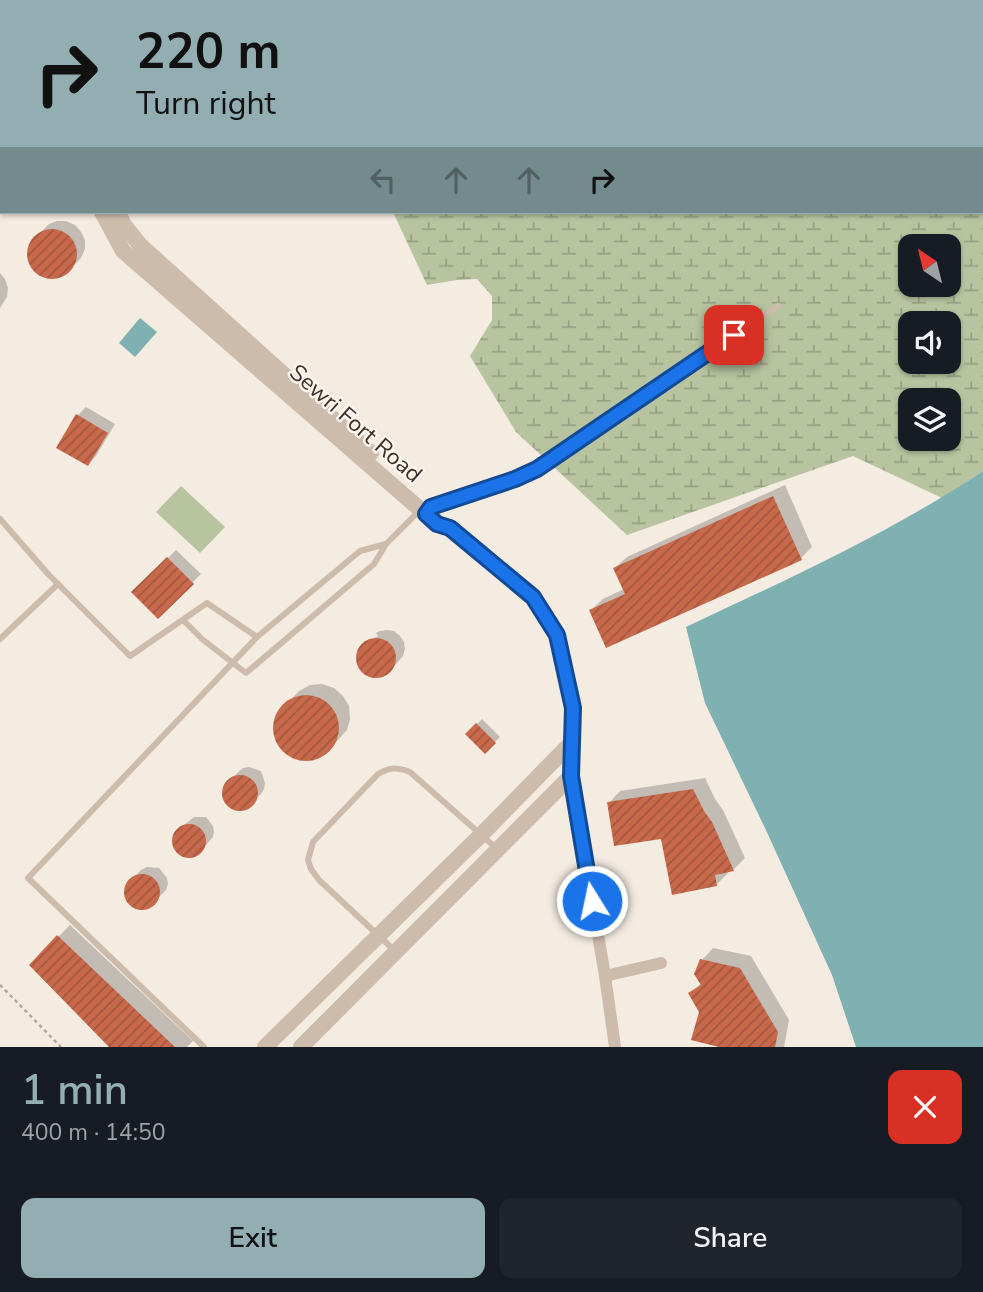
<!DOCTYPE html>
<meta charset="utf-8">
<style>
:root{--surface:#171b24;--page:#20242c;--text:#f1f3f6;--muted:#9ea1a6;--accent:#92aeb2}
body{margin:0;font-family:"Nunito Sans",sans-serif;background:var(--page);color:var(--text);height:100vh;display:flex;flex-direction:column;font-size:26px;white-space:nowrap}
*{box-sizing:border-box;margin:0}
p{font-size:23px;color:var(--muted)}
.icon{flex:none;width:38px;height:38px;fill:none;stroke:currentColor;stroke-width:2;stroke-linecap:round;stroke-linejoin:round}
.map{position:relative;height:1047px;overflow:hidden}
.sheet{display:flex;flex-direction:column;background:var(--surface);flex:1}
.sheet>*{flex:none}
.top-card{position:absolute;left:0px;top:0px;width:984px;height:214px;box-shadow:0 2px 5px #0004;background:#92aeb2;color:#111;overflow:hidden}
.needle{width:46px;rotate:325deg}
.buttons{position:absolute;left:898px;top:234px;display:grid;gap:14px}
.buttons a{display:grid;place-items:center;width:63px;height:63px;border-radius:14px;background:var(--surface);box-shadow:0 2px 5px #0004;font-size:35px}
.pin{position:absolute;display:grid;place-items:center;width:60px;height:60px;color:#fff;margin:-30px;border-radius:14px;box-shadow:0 4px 10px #0006}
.me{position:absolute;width:77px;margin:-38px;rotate:350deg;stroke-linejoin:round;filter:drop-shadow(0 0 5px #0008)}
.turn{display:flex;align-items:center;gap:24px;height:147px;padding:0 21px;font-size:32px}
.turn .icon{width:91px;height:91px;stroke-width:2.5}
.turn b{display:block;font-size:49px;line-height:60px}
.lanes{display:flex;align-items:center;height:66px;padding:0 21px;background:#0003;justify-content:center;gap:35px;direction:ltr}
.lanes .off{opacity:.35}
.round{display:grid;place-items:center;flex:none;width:74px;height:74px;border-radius:14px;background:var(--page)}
.overview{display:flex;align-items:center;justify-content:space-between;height:119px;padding:0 21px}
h1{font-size:42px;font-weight:600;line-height:52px;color:var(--accent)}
.action{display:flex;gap:14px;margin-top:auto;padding:14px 21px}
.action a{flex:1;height:80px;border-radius:14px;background:var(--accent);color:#111;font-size:28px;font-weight:600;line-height:80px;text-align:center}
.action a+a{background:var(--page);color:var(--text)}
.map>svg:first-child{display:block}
.wetland{fill:url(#wetland-marsh);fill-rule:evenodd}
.pitch{fill:#b8c4a0}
.water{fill:#7fb0b2}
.shadow{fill:#0003}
.building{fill:url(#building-hatch)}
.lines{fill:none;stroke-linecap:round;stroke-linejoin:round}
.path{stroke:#b9a596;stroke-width:2.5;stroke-dasharray:3.5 3.5;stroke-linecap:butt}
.service{stroke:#cdbbac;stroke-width:6}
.minor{stroke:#cdbbac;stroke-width:12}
.tertiary{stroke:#cdbbac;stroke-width:16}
.route-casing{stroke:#114b97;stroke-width:18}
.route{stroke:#1a73e8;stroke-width:12}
.labels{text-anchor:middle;stroke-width:5;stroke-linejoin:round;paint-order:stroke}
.street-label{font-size:23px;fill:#3b302b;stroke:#fbf5ee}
</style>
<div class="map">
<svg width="983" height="1047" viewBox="0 0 983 1047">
<defs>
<pattern id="wetland-marsh" width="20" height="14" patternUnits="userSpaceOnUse" patternTransform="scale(1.75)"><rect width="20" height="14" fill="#b8c4a0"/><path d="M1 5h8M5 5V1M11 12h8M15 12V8" fill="none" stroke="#97a083"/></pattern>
<pattern id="building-hatch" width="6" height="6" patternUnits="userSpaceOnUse" patternTransform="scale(1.75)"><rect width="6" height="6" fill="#c8694b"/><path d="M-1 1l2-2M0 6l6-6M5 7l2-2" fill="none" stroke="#a4573f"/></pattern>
</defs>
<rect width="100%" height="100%" fill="#f4ebe1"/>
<path class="wetland" d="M352 0H983V471L942 498 853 456 627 535 516 432 470 356 492 320V296L477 279 457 280 427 285 393 212H982V2H347ZM910 247H948V285H910ZM910 324H948V362H910ZM910 401H948V439H910Z"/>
<path class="pitch" d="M181 486 225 527 200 553 156 512Z"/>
<g class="water">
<path d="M140 318 157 332 135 357 119 343Z"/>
<path d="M983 471V1047H856L832 975 765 828 705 703 686 627C788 579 890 533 983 471Z"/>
</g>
<g class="shadow">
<path d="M57 221H66L75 225 81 232 85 240V249L81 258 65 274 56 277H47L38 274 32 267 28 258V249L32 241 49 224Z"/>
<path d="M0 273 5 279 8 288 7 297 0 308Z"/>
<path d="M86 407 115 424 96 456 88 464 78 415Z"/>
<path d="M785 485 812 547 801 558 591 610 603 599 624 589 615 568 627 557Z"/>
<path d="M176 550 201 574 158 617 134 592Z"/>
<path d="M387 630 394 631 400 636 404 642 405 649 403 656 389 672 383 675 375 677 368 675 362 670 359 664 358 657 360 650 366 642 378 636 376 633 374 634 380 631Z"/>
<path d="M322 684 334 688 343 696 349 706 350 719 347 730 326 753 315 758 303 760 291 756 281 748 276 737 275 725 278 713 299 691 310 685Z"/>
<path d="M482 719 500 737 485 752 467 734Z"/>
<path d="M249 767 261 771 265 783 264 789 261 794 246 807 240 809 234 807 225 799V787L238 772 243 768Z"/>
<path d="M705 778 715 799 723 810 745 858 733 870 728 871V873L716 885 663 837 609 803 620 791Z"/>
<path d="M194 817H206L213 826 214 832 213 837 200 852 189 856 183 855 175 846 174 840 179 829Z"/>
<path d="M147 867 159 868 167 878 168 884 166 890 152 904 147 908H140L129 903 126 897V891L127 885 131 880 141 870Z"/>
<path d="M70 925 193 1041 187 1047H111L31 965Z"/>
<path d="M713 948 751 956 789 1020 784 1047H721L690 994 702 982V960Z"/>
</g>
<g class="building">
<circle cx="52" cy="254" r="25"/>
<path d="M76 414 108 433 88 466 56 448Z"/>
<path d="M773 496 802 560 606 648 589 610 625 594 613 568Z"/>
<path d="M167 557 194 584 158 619 131 592Z"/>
<circle cx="376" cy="658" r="20"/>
<circle cx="306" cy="728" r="33"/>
<path d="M476 723 496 743 485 754 465 734Z"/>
<circle cx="240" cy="793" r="18"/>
<path d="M693 789 704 811 712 822 734 871 715 875 717 886 672 895 661 839 614 846 607 802Z"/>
<circle cx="189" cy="841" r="17"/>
<circle cx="142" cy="892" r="18"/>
<path d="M57 935 175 1047H109L29 965Z"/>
<path d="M700 959 740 968 778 1032 775 1047H719L691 1040 699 1012 688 993 701 985 694 974Z"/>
</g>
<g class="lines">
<path class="path" d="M0 985 61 1047"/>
<g class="service">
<path d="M427 513 431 507 515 479 537 469 778 306"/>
<path d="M0 519 49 575 130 656 207 603 257 637 360 551 386 544"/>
<path d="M183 620 202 639 246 673 374 564 386 544 427 503"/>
<path d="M0 639 58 584"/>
<path d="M394 950 319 880 311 869 308 860 313 842 378 774C390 767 397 767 410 772L496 848"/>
<path d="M204 1047 28 878 257 637"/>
</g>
<g class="minor">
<path d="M0 172 2 171"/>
<path d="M571 776 605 976 615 1047"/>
<path d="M605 976 661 963"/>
</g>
<g class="tertiary">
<path d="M18 0 19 2"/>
<path d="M36 0V2"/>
<path d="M102 212 123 251 437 524 450 528 533 597 557 635 573 707 571 776 301 1047"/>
<path d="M118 212 124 225 140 245 371 453"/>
<path d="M265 1047 482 834 572 742"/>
</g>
</g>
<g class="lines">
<defs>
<path id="route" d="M592 901 571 776 573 708 557 635 533 597 450 528 437 524 426 514 431 507 515 479 537 469 734 335"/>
</defs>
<use href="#route" class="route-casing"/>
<use href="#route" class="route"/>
</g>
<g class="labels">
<g class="street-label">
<text transform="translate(356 423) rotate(41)" y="8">Sewri Fort Road</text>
</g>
</g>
</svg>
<div class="buttons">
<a><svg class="needle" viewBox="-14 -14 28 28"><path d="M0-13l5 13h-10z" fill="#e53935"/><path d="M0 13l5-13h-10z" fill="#9ea1a6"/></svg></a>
<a><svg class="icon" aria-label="sound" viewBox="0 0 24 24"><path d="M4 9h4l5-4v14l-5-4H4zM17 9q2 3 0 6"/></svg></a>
<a><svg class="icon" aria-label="layers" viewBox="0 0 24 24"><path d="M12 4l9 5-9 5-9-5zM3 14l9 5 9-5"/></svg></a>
</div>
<div class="pin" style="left:734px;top:335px;background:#d93025"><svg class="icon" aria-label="arrive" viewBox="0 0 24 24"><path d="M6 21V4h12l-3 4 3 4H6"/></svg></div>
<svg class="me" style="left:592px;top:901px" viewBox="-20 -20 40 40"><circle r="17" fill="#1a73e8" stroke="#fff" stroke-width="3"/><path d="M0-11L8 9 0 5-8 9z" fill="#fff"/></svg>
<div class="top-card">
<div class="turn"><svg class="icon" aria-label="right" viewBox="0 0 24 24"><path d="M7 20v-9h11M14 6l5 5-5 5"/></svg><div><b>220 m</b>Turn right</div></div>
<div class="lanes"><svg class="icon off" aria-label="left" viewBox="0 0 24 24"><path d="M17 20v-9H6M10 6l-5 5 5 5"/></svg><svg class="icon off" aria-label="ahead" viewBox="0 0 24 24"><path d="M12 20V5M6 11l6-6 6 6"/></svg><svg class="icon off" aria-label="ahead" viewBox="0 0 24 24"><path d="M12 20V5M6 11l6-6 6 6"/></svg><svg class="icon" aria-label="right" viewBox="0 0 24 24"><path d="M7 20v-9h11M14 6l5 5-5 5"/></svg></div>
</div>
</div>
<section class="sheet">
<div class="overview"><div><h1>1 min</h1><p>400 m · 14:50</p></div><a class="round" style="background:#d93025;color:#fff"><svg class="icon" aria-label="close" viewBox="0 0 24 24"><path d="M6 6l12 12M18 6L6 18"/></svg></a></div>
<div class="action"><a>Exit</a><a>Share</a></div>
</section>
